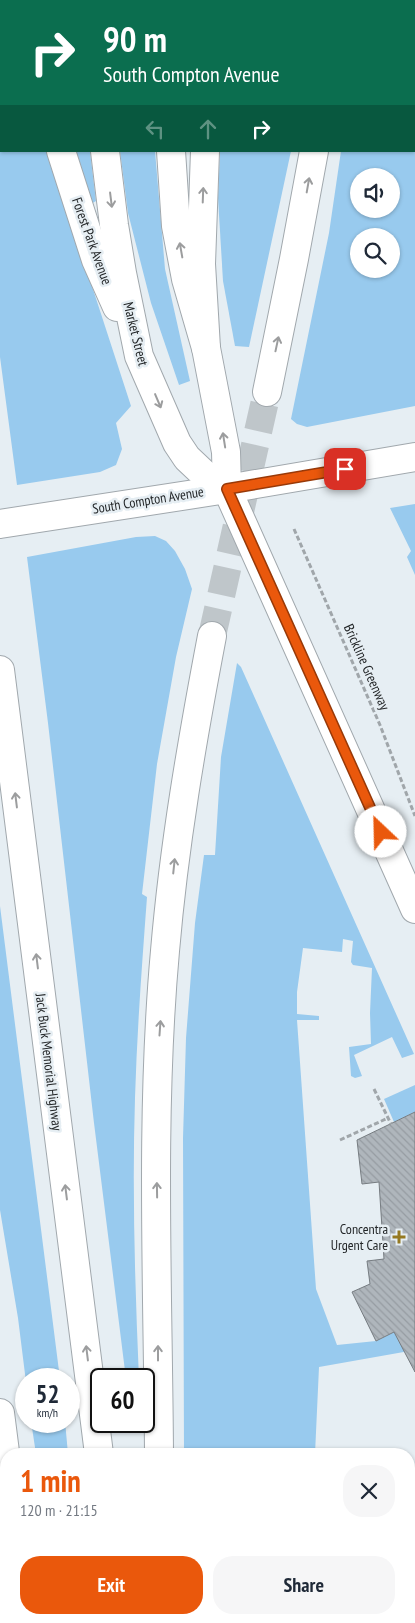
<!DOCTYPE html>
<meta charset="utf-8">
<style>
:root{--surface:#fff;--page:#f6f6f7;--text:#1f2937;--muted:#747a83;--accent:#ea580c}
body{margin:0;font-family:"PT Sans Narrow",sans-serif;background:var(--page);color:var(--text);height:100vh;display:flex;flex-direction:column;font-size:19px;white-space:nowrap}
*{box-sizing:border-box;margin:0}
p{font-size:16px;color:var(--muted)}
.icon{flex:none;width:28px;height:28px;fill:none;stroke:currentColor;stroke-width:2;stroke-linecap:round;stroke-linejoin:round}
.map{position:relative;flex:1;overflow:hidden}
.sheet{position:absolute;left:0px;top:1448px;width:415px;height:176px;display:flex;flex-direction:column;background:var(--surface);border-radius:20px 20px 0 0;box-shadow:0 1px 4px #0004}
.sheet>*{flex:none}
.banner{position:absolute;left:0px;top:0px;width:415px;height:152px;box-shadow:0 1px 4px #0004;background:#0b6e4f;color:#fff;overflow:hidden}
.buttons{position:absolute;left:350px;top:168px;display:grid;gap:10px}
.buttons a{display:grid;place-items:center;width:50px;height:50px;border-radius:50%;background:var(--surface);box-shadow:0 1px 4px #0004;font-size:25px}
.speed{position:absolute;left:15px;top:1368px;display:flex;gap:10px;font-size:25px;font-weight:700;text-align:center}
.speed>*{display:grid;place-content:center;width:65px;height:65px;border-radius:50%;background:var(--surface);box-shadow:0 1px 4px #0004;line-height:1}
.speed small{font-size:12px;font-weight:400}
.speed .limit{border:2px solid #111;border-radius:8px;background:#fff;color:#111}
.pin{position:absolute;display:grid;place-items:center;width:42px;height:42px;color:#fff;margin:-21px;border-radius:10px;box-shadow:0 2px 8px #0006}
.me{position:absolute;width:55px;margin:-28px;rotate:336deg;stroke-linejoin:round;filter:drop-shadow(0 0 4px #0008)}
.turn{display:flex;align-items:center;gap:18px;height:105px;padding:0 20px;font-size:22px}
.turn .icon{width:65px;height:65px;stroke-width:2.5}
.turn b{display:block;font-size:35px;line-height:42px}
.lanes{display:flex;align-items:center;height:48px;padding:0 20px;background:#0003;justify-content:center;gap:25px;direction:ltr}
.lanes .off{opacity:.35}
.round{display:grid;place-items:center;flex:none;width:52px;height:52px;border-radius:20px;background:var(--page)}
.head{display:flex;align-items:center;justify-content:space-between;height:85px;padding:0 20px}
h1{font-size:30px;font-weight:700;line-height:38px;color:var(--accent)}
.button{display:flex;gap:10px;margin-top:auto;padding:10px 20px}
.button a{flex:1;height:58px;border-radius:20px;background:var(--accent);color:#fff;font-size:20px;font-weight:700;line-height:58px;text-align:center}
.button a+a{background:var(--page);color:var(--text)}
.map>svg:first-child{display:block}
.green{fill:#98caee;fill-rule:evenodd}
.building{fill:url(#building-back-hatch);stroke:#767c81}
.lines{fill:none;stroke-linecap:round;stroke-linejoin:round}
.highway-tunnel{stroke:#bfc6ca;stroke-width:28;stroke-dasharray:28 14;stroke-linecap:butt}
.secondary-casing{stroke:#a1a8ad;stroke-width:30}
.primary-casing{stroke:#a1a8ad;stroke-width:30}
.highway-casing{stroke:#a1a8ad;stroke-width:30}
.path{stroke:#a0a6aa;stroke-width:3;stroke-dasharray:5 2.5;stroke-linecap:butt}
.secondary{stroke:#fff;stroke-width:28}
.primary{stroke:#fff;stroke-width:28}
.highway{stroke:#fff;stroke-width:28}
.oneway{stroke:#9c9d9e}
.route-casing{stroke:#983908;stroke-width:12}
.route{stroke:#ea580c;stroke-width:9}
.poi-dot{fill:#957921;stroke:#e6eef3;stroke-width:2}
.labels{text-anchor:middle;stroke-width:5;stroke-linejoin:round;paint-order:stroke}
.street-label{font-size:14px;fill:#232628;stroke:#e6eef3}
.poi-label{font-size:14px;fill:#232628;stroke:#e6eef3;text-anchor:end}
</style>
<div class="map">
<svg width="415" height="1623" viewBox="0 0 415 1623">
<defs>
<pattern id="building-back-hatch" width="6" height="6" patternUnits="userSpaceOnUse" patternTransform="scale(1.25)"><rect width="6" height="6" fill="#afb6bc"/><path d="M-1 5l2 2M0 0l6 6M5-1l2 2" fill="none" stroke="#969ca2"/></pattern>
</defs>
<rect width="100%" height="100%" fill="#e6eef3"/>
<g class="green">
<path d="M362 0H415V406L307 427 297 424 291 419 329 233 341 151H414V1ZM359 176H391V209H359ZM359 236H391V269H359Z"/>
<path d="M0 1 1 151H48L131 406 116 423 122 449 116 465 100 472 17 485 0 357Z"/>
<path d="M74 151H90L96 201 91 204Z"/>
<path d="M120 151H155L165 269 190 381 179 385 151 303 128 213Z"/>
<path d="M220 151H291L249 347 235 346 223 281 218 198Z"/>
<path d="M415 504V575L407 557 411 551 390 508Z"/>
<path d="M155 536 166 541 175 551 185 569 192 589 176 657 157 764 142 894 147 897C142 964 137 1031 135 1098 132 1191 135 1286 139 1379H126L94 1123 48 723 27 557 136 537Z"/>
<path d="M237 663 241 667 414 1054 402 1058 392 1037 354 1055 362 1076 355 1078 351 1076 349 1047 371 1044 370 1013 372 968 353 965 351 962 353 941 343 939 342 952 303 948 297 992V1014L319 1016V1020H297L316 1289 337 1345 376 1341 394 1332 415 1350 319 1367 315 1454H184L183 1138 186 1038 195 923 204 855H215L221 757Z"/>
<path d="M0 906 60 1379H26V1382L18 1318 0 1210Z"/>
<path d="M415 1085V1112L394 1122 384 1099Z"/>
<path d="M31 1421H65L68 1454H36Z"/>
<path d="M186 1618H309L308 1623H187Z"/>
</g>
<path class="building" d="M415 1112V1372L394 1332 376 1341 352 1292 370 1284 367 1261 384 1259 379 1182 362 1184 357 1140Z"/>
<g class="lines">
<path class="highway-tunnel" d="M212 636 267 392"/>
<defs>
<path id="secondary" d="M0 524 227 489 415 457"/>
<g id="primary">
<path d="M11 0 12 1"/>
<path d="M100 0V1"/>
<path d="M227 1V0"/>
<path d="M61 151 96 260 117 307"/>
<path d="M105 151 114 225 122 273 139 356 177 443 187 458 205 475 227 489"/>
<path d="M205 151 201 264 206 348 226 452 227 489 415 909"/>
</g>
<g id="highway">
<path d="M156 0 157 1"/>
<path d="M336 1V0"/>
<path d="M171 151 176 226 186 279 206 348"/>
<path d="M267 392 294 259 314 151"/>
<path d="M0 670 99 1454"/>
<path d="M0 1413 6 1460"/>
<path d="M159 1454C158 1287 150 1116 165 951 174 845 192 741 212 636"/>
<path d="M25 1618V1623"/>
<path d="M118 1618V1623"/>
<path d="M162 1623V1618"/>
</g>
</defs>
<use href="#secondary" class="secondary-casing"/>
<use href="#primary" class="primary-casing"/>
<use href="#highway" class="highway-casing"/>
<g class="path">
<path d="M294 529 380 725 415 816"/>
<path d="M374 1089 391 1124"/>
<path d="M340 1140 388 1118"/>
</g>
<use href="#secondary" class="secondary"/>
<use href="#primary" class="primary"/>
<use href="#highway" class="highway"/>
</g>
<defs><path id="oneway-shaft" d="M-6 0H5M1.5-3L5.5 0L1.5 3" fill="none" stroke-width="1.6" stroke-linecap="round" stroke-linejoin="round" transform="scale(1.25)"/></defs>
<g class="oneway">
<use href="#oneway-shaft" transform="translate(308 185) rotate(-80)"/>
<use href="#oneway-shaft" transform="translate(203 195) rotate(-88)"/>
<use href="#oneway-shaft" transform="translate(111 200) rotate(83)"/>
<use href="#oneway-shaft" transform="translate(181 250) rotate(-100)"/>
<use href="#oneway-shaft" transform="translate(277 344) rotate(-78)"/>
<use href="#oneway-shaft" transform="translate(158 401) rotate(67)"/>
<use href="#oneway-shaft" transform="translate(224 440) rotate(-99)"/>
<use href="#oneway-shaft" transform="translate(16 800) rotate(-97)"/>
<use href="#oneway-shaft" transform="translate(174 866) rotate(-84)"/>
<use href="#oneway-shaft" transform="translate(37 961) rotate(-97)"/>
<use href="#oneway-shaft" transform="translate(160 1028) rotate(-86)"/>
<use href="#oneway-shaft" transform="translate(157 1190) rotate(-91)"/>
<use href="#oneway-shaft" transform="translate(66 1192) rotate(-97)"/>
<use href="#oneway-shaft" transform="translate(87 1353) rotate(-97)"/>
<use href="#oneway-shaft" transform="translate(158 1353) rotate(-90)"/>
</g>
<g class="lines">
<defs>
<path id="route" d="M345 469 227 489 381 832"/>
</defs>
<use href="#route" class="route-casing"/>
<use href="#route" class="route"/>
</g>
<path class="poi-dot" d="M396.5 1229.5h5v5h5v5h-5v5h-5v-5h-5v-5h5z"/>
<g class="labels">
<g class="street-label">
<text transform="translate(92 241) rotate(70)" y="5">Forest Park Avenue</text>
<text transform="translate(136 334) rotate(76)" y="5">Market Street</text>
<text transform="translate(148 500) rotate(-9)" y="5">South Compton Avenue</text>
<text transform="translate(367 667) rotate(66)" y="5">Brickline Greenway</text>
<text transform="translate(49 1062) rotate(83)" y="5">Jack Buck Memorial Highway</text>
</g>
<g class="poi-label">
<text x="388" y="1234">Concentra<tspan x="388" dy="16">Urgent Care</tspan></text>
</g>
</g>
</svg>
<div class="buttons">
<a><svg class="icon" aria-label="sound" viewBox="0 0 24 24"><path d="M4 9h4l5-4v14l-5-4H4zM17 9q2 3 0 6"/></svg></a>
<a><svg class="icon" aria-label="search" viewBox="0 0 24 24"><circle cx="10" cy="10" r="6"/><path d="M15 15l6 6"/></svg></a>
</div>
<div class="speed"><div>52<small>km/h</small></div><div class="limit">60</div></div>
<div class="pin" style="left:345px;top:469px;background:#d93025"><svg class="icon" aria-label="arrive" viewBox="0 0 24 24"><path d="M6 21V4h12l-3 4 3 4H6"/></svg></div>
<svg class="me" style="left:381px;top:832px" viewBox="-20 -20 40 40"><circle r="19" fill="#fff"/><path d="M0-13L10 11 0 6-10 11z" fill="#ea580c"/></svg>
<div class="banner">
<div class="turn"><svg class="icon" aria-label="right" viewBox="0 0 24 24"><path d="M7 20v-9h11M14 6l5 5-5 5"/></svg><div><b>90 m</b>South Compton Avenue</div></div>
<div class="lanes"><svg class="icon off" aria-label="left" viewBox="0 0 24 24"><path d="M17 20v-9H6M10 6l-5 5 5 5"/></svg><svg class="icon off" aria-label="ahead" viewBox="0 0 24 24"><path d="M12 20V5M6 11l6-6 6 6"/></svg><svg class="icon" aria-label="right" viewBox="0 0 24 24"><path d="M7 20v-9h11M14 6l5 5-5 5"/></svg></div>
</div>
<section class="sheet">
<div class="head"><div><h1>1 min</h1><p>120 m · 21:15</p></div><a class="round"><svg class="icon" aria-label="close" viewBox="0 0 24 24"><path d="M6 6l12 12M18 6L6 18"/></svg></a></div>
<div class="button"><a>Exit</a><a>Share</a></div>
</section>
</div>
